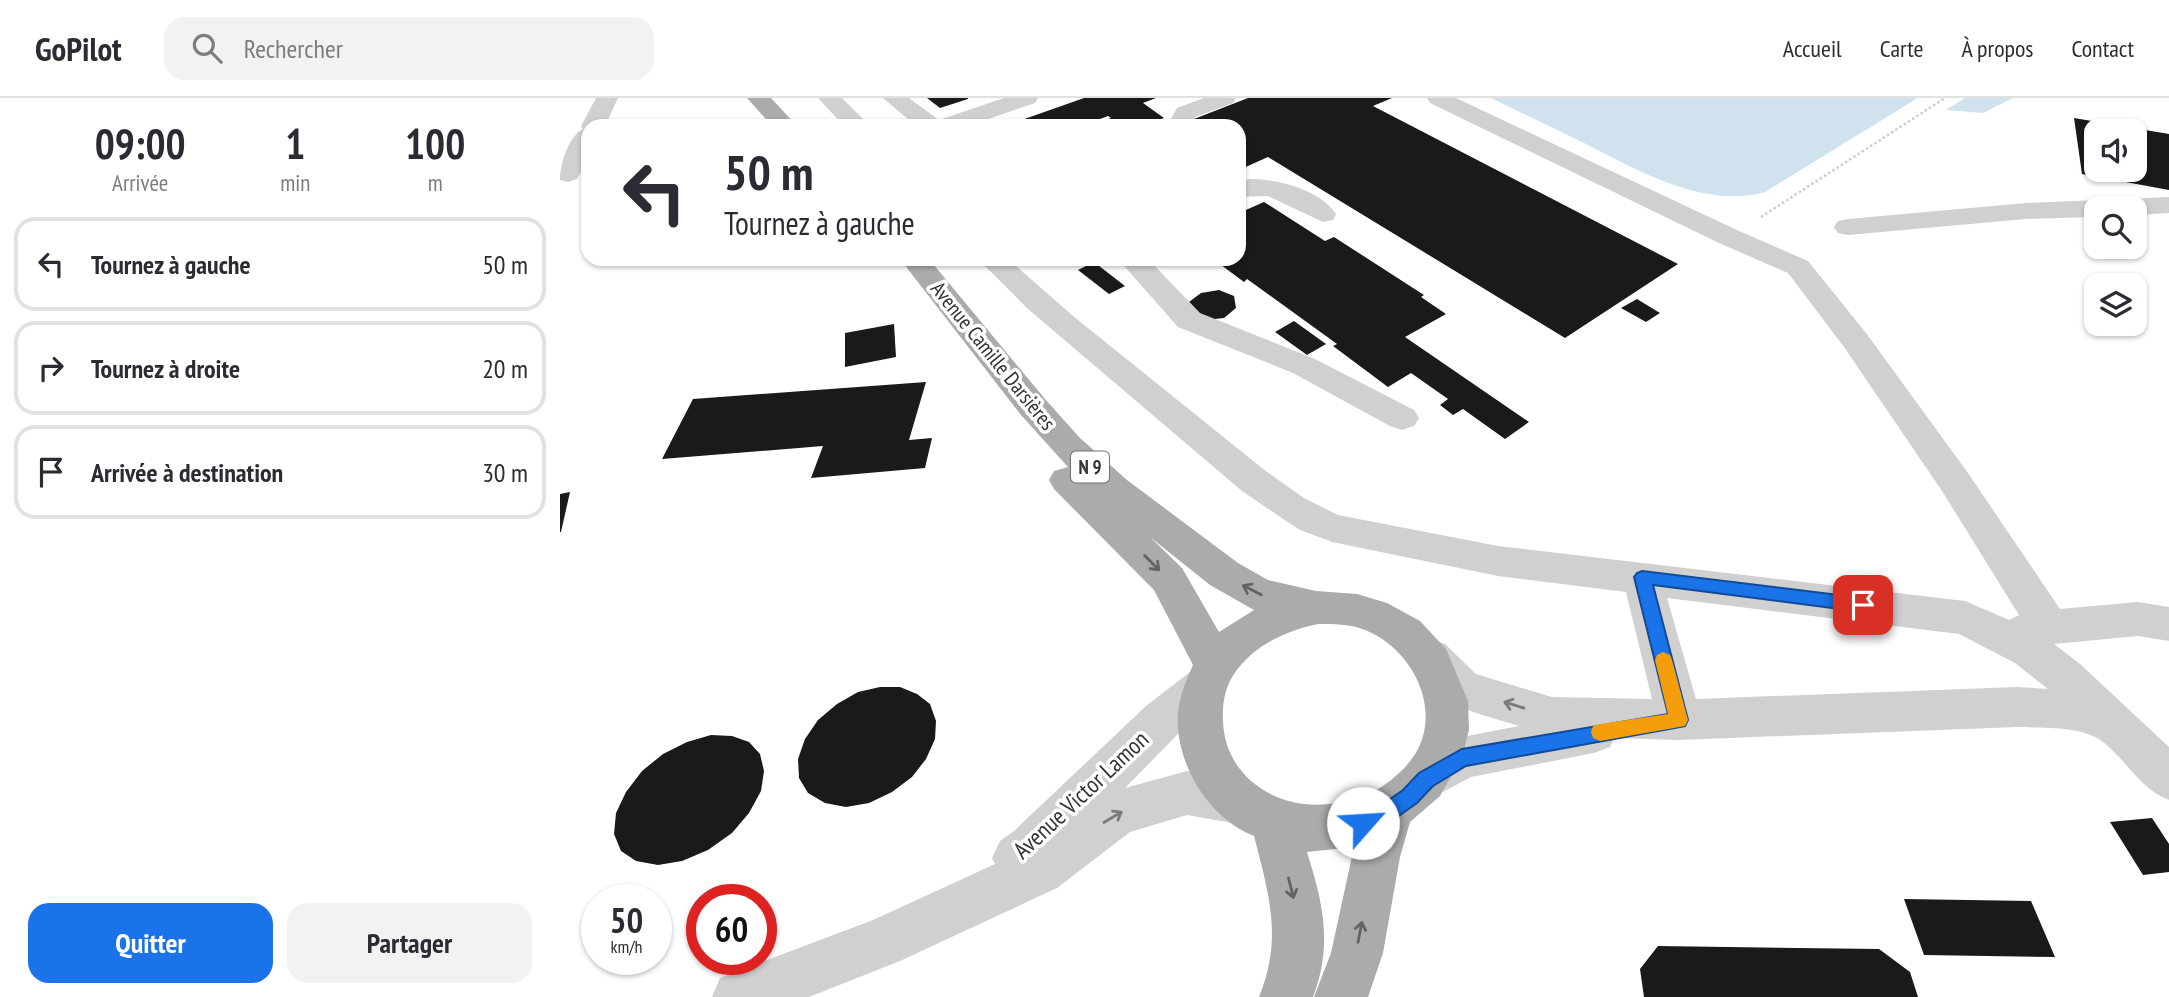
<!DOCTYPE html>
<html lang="fr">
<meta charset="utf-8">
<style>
:root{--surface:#fff;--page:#f2f2f3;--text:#2b2b33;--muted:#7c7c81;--line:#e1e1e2;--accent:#1a73e8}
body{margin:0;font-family:"PT Sans Narrow",sans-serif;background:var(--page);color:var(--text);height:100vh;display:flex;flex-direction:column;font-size:26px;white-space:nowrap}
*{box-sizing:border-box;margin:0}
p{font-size:23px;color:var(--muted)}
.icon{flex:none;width:38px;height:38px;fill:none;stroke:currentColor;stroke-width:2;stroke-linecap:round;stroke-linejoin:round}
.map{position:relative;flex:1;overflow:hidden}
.drawer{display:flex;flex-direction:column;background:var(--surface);width:560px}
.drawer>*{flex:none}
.guide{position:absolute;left:21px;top:21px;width:665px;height:147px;border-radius:21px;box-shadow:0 2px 5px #0004;background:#fff;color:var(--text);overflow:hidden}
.controls{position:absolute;left:1524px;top:21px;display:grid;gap:14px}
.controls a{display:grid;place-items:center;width:63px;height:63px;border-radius:14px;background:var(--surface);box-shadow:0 2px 5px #0004;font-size:35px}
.speed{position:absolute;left:21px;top:786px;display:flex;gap:14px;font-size:35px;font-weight:700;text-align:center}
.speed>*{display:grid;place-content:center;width:91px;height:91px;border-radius:50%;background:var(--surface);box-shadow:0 2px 5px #0004;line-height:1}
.speed small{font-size:18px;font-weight:400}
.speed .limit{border:10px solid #d22;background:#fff;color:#111}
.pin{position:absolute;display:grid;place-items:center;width:60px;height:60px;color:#fff;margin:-30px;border-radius:14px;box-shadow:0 4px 10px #0006}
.me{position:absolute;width:77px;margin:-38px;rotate:64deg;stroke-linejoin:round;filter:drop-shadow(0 0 5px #0008)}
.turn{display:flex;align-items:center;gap:24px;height:147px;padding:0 28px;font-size:32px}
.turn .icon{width:91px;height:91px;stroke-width:2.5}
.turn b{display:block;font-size:49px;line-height:60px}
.eta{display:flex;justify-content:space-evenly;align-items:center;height:119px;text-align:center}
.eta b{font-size:42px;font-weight:700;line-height:49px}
.action{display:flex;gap:14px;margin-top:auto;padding:14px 28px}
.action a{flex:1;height:80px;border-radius:21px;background:var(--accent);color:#fff;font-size:28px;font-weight:700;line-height:80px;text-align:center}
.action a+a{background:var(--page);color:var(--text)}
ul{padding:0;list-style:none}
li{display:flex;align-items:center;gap:21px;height:94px;margin:0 14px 10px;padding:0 14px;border:4px solid var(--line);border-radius:21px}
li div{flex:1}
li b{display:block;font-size:26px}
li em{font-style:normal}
header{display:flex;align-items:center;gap:42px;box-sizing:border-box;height:98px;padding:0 35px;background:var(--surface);border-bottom:2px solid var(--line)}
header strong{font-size:33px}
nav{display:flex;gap:38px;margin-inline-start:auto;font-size:24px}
.search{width:490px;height:63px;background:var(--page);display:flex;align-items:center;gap:18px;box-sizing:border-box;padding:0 24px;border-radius:21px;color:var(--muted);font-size:26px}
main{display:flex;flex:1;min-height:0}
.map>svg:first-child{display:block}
.water{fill:#cfe2ee}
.pier{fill:#fff}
.building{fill:#1a1a1a;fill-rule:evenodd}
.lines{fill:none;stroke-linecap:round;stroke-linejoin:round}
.path{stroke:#cdcdcd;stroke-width:2.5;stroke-dasharray:2.5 2.5;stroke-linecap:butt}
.minor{fill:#d0d0d0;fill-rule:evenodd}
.major{fill:#ababab;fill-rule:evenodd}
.oneway{stroke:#636363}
.oneway2{stroke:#7a7a7a}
.route{fill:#1a73e8;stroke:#114b97;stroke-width:2}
.slow{fill:#f59e0b}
.labels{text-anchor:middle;stroke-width:7;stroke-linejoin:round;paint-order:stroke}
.shield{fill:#fff;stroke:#707070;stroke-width:2}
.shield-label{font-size:19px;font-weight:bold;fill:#333}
.street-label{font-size:21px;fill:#333;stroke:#fff}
.near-street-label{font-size:24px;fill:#333;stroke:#fff}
</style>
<header>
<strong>GoPilot</strong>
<div class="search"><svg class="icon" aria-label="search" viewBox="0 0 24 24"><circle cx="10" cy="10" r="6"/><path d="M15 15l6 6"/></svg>Rechercher</div>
<nav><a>Accueil</a><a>Carte</a><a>À propos</a><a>Contact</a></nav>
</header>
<main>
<section class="drawer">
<div class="eta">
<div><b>09:00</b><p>Arrivée</p></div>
<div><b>1</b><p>min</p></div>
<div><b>100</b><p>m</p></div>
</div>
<ul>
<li><svg class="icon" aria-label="left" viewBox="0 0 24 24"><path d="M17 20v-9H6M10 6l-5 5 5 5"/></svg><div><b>Tournez à gauche</b></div><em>50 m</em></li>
<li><svg class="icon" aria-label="right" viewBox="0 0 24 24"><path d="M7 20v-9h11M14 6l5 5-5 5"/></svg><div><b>Tournez à droite</b></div><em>20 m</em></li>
<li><svg class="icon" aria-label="arrive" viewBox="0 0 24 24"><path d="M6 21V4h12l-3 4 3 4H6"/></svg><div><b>Arrivée à destination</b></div><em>30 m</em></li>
</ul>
<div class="action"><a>Quitter</a><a>Partager</a></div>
</section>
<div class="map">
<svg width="1609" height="899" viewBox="0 0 1609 899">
<rect width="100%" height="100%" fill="#fff"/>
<g class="water">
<path d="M931 0H1358L1205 94C1142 112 1072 69 1018 42 989 28 960 14 931 0Z"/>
<path d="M1405 0H1453L1423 15 1386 12Z"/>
</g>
<path class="pier" d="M1358 0H1362L1207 97 1196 100Z"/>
<g class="building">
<path d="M367 0H408V1L380 10Z"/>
<path d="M524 0H596L583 5 604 20 583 28H530L551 20 548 18 521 28H445Z"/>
<path d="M688 0H832L813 8 1118 166 1005 240 708 59 679 72V28H633L634 21Z"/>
<path d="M1514 20 1609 36V92L1522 76ZM1536 33H1575V72H1536Z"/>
<path d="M704 104 765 143 774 139 864 197 861 199 886 216 845 239 969 324 945 341 903 311 893 317 880 307 888 301 851 275 828 289 773 248 777 246 687 181 684 184 653 161H679V115Z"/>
<path d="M534 164 565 188 549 196 518 172Z"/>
<path d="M659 192 674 198 676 210 664 220 645 222 629 204 641 195Z"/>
<path d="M1077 201 1100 215 1086 224 1061 210Z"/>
<path d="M734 223 766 246 747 257 715 234Z"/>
<path d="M334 226 336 259 285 269V235Z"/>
<path d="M366 284 349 342 372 340 365 370 251 380 263 348 102 361 133 301Z"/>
<path d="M10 394 1 434H0V396Z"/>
<path d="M320 589H340L357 596 370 606 376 623 375 641 366 661 352 679 332 694 309 705 286 709 265 705 248 695 239 680 238 661 245 641 258 622 277 606 298 594Z"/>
<path d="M151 637 172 638 189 644 200 656 204 673 201 693 189 715 172 735 148 752 122 763 98 767 76 763 61 753 54 736 56 715 66 694 82 673 103 656 127 644Z"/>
<path d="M1592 720 1609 746V774L1583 777 1550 724Z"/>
<path d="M1344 801 1471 803 1495 859 1364 857Z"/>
<path d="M1098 848 1319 851 1350 874 1358 899H1084L1080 871Z"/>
</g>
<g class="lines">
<path class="path" d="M1201 119 1385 0"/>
<g class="minor">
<path d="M36 0H58L45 28H28V61L17 81 8 84 0 82C0 66 8 39 23 31L21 28Z"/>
<path d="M258 0H282L310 28H284Z"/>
<path d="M323 0H349L379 22 444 0H478L475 5 408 28H356Z"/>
<path d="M644 0H676L673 5 635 19 631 28H607L617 10Z"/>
<path d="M867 0H896L1179 133 1248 163 1306 235 1408 375 1500 511 1578 504 1609 509V543L1578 538 1494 546 1520 566 1609 649V702C1578 690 1565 659 1539 641 1519 628 1480 630 1457 629L1119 642 1054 640 1050 649 1034 655 911 679 866 703 850 696 843 681 850 666 886 645 902 639 959 628C912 613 872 608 849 559L855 546 870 541 885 546 916 576 992 599 1092 601 1066 494 938 478 772 444 738 431 682 393 468 211 418 161H448L513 218 707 374 744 400 778 417 938 448 1405 503 1449 522 1459 517 1382 393 1284 249 1228 175 1159 145 870 5ZM1107 500 1399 536 1455 565 1488 591 1457 589 1136 601Z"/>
<path d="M690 81C718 81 760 92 776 116L773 122 763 124 708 98 679 99V83Z"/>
<path d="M1609 99V115L1575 117V110H1536V119L1466 121 1288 137 1278 135 1274 129 1278 123 1288 121 1466 105Z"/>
<path d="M558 161H588L640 215 755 261 854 312 859 320 854 328 842 332 830 328 733 275 618 229Z"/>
<path d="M645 568 660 574 667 587 660 600 618 636 565 690 627 673 678 680 695 687 702 703 695 719 678 726 627 717 570 734 497 790 340 863 249 899H152L160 880 313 822 435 766 432 760 440 743 454 733 586 608 630 574Z"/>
</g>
<g class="major">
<path d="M187 0H211L237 28H212Z"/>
<path d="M340 161H369L485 301 520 340 567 382 678 465 708 482 756 493 797 496 827 505 860 523 886 551 908 603 909 632 902 659 880 698 850 724 840 759 823 855 808 899H754L771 855 794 749 747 754C763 805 773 847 753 899H699C723 841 709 796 694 738 648 720 614 664 618 614 620 598 626 582 633 567L594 492 494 391 489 382 494 373 508 369 461 317ZM590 439 650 487 694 512 659 534 622 470ZM758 526C773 526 791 526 805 532 849 549 880 604 859 649 849 670 829 685 810 696 797 703 783 705 769 706 716 712 664 678 663 622 662 607 665 589 674 576 694 547 725 533 758 526Z"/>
</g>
</g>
<defs><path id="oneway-shaft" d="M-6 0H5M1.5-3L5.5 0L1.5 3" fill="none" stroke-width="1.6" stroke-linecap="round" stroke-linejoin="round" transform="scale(1.75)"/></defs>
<g class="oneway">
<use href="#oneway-shaft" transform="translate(592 465) rotate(45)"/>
<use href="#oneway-shaft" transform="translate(692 492) rotate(-153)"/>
<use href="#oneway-shaft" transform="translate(731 790) rotate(76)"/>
<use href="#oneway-shaft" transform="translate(800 834) rotate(-79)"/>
</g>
<g class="oneway2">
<use href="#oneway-shaft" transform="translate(954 607) rotate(-163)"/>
<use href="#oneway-shaft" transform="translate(553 719) rotate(-31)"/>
</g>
<path class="route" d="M1082 473 1303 500 1309 502 1312 507 1309 512 1303 514 1093 487 1128 622 1125 628 906 668 873 688 857 705 837 719 803 734 796 732 793 725 796 718 823 706 843 692 859 675 902 651 1108 616 1074 479 1077 475Z"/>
<path class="slow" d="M1103 554 1110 557 1112 562 1128 622 1125 628 1040 643 1033 640 1031 634 1033 628 1040 626 1108 616 1095 562 1097 557Z"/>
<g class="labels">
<rect class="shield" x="511" y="353.5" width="38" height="31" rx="5"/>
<g class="shield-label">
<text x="530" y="376">N 9</text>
</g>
<g class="street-label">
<text transform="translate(433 258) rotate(51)" y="7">Avenue Camille Darsières</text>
</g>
<g class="near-street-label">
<text transform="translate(521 697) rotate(-43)" y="8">Avenue Victor Lamon</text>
</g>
</g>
</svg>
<div class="controls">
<a><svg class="icon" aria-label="sound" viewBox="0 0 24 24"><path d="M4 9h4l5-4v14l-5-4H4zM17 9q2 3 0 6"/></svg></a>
<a><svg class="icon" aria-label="search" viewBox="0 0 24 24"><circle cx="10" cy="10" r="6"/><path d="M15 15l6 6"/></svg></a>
<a><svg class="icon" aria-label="layers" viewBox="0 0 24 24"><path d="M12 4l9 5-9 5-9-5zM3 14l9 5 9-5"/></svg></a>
</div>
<div class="speed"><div>50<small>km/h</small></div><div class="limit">60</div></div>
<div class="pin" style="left:1303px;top:507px;background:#d93025"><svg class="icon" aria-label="arrive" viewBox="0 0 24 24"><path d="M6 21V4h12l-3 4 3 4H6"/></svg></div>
<svg class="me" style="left:803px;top:725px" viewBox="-20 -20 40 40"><circle r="19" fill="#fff"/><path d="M0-13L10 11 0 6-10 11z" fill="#1a73e8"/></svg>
<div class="guide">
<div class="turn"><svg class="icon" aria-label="left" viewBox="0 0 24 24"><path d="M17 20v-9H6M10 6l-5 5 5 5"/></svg><div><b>50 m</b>Tournez à gauche</div></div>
</div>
</div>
</main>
